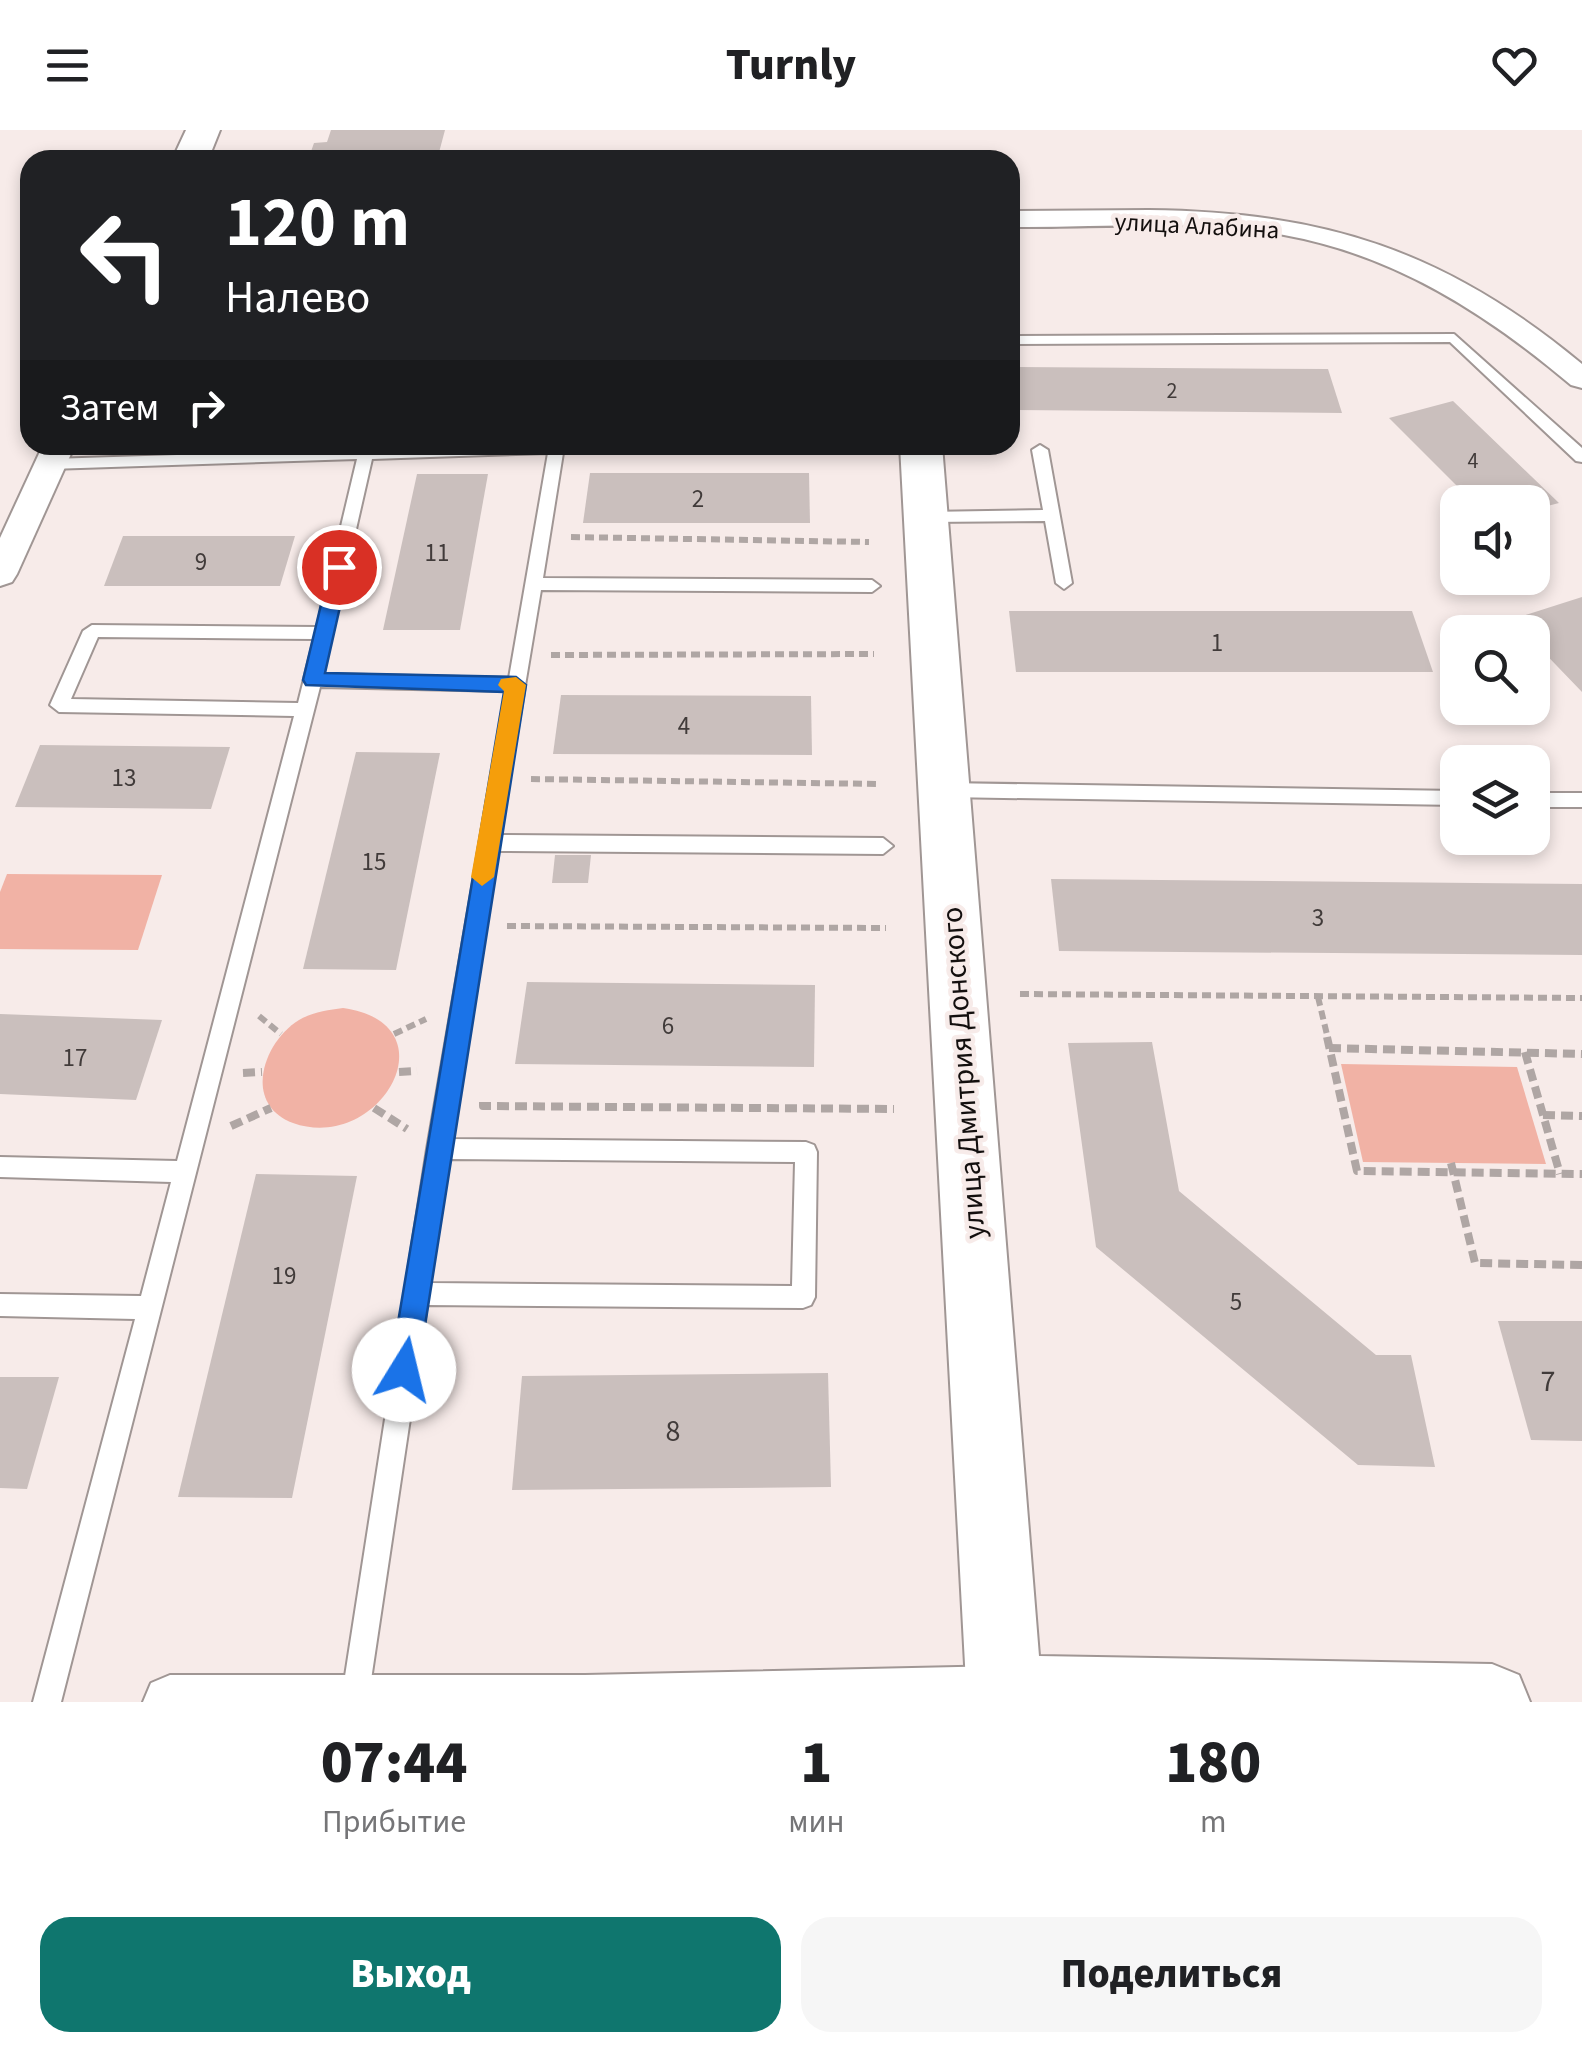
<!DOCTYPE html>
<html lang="ru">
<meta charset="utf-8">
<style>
:root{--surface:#fff;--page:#f6f6f6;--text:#202124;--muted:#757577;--accent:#0f766e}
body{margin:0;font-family:"Source Sans 3",sans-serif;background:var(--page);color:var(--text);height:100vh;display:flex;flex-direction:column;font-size:38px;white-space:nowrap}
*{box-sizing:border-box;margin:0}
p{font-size:32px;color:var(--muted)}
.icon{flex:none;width:55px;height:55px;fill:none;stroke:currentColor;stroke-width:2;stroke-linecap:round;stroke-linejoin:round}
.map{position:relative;height:1572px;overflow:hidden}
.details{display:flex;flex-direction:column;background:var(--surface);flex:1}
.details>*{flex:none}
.banner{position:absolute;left:20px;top:20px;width:1000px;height:305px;border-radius:30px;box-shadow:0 5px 15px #0003;background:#202124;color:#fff;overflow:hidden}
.controls{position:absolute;left:1440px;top:355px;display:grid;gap:20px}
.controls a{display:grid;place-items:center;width:110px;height:110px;border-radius:20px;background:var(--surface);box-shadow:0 5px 15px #0003;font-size:50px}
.pin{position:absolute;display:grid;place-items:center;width:85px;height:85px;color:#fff;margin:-42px;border:5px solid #fff;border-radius:50%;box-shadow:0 2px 10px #0007}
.me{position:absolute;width:110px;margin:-55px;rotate:9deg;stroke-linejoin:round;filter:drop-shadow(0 0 8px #0008)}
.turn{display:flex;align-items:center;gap:35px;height:210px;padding:0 40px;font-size:45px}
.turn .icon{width:130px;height:130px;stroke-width:2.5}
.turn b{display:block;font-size:70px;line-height:85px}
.then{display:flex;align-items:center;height:95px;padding:0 40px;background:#0003;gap:20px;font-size:38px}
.eta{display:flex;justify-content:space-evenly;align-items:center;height:170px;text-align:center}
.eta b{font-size:60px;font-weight:800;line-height:70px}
.cta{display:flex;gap:20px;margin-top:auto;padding:20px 40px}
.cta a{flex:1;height:115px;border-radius:30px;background:var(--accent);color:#fff;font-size:40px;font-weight:800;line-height:115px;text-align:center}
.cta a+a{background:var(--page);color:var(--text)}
header{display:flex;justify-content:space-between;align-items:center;height:130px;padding:0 40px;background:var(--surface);font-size:45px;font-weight:800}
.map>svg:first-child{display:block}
.green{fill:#f1b2a5}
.building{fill:#cabfbd}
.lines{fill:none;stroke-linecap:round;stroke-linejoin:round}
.lane-casing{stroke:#a09694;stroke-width:4}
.street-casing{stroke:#a09694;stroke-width:4}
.secondary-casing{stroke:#a09694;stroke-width:4}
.path-far1{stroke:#afa6a4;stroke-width:6;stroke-dasharray:9 5;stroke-linecap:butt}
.path{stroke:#afa6a4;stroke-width:8;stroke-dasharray:12 6;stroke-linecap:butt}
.lane{fill:#fff;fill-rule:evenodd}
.street{fill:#fff;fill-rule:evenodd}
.secondary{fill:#fff;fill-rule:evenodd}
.route{fill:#1a73e8;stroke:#114b97;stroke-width:2.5}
.slow{fill:#f59e0b}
.labels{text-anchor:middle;stroke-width:9;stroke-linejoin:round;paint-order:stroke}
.far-number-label{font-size:22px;fill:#413b3a}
.far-street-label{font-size:25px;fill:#130f0e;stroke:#f7ebe9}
.number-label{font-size:25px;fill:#413b3a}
.street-label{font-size:30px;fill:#130f0e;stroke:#f7ebe9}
.near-number-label{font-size:30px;fill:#413b3a}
</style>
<header><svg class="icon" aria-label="menu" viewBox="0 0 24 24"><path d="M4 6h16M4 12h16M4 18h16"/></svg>Turnly<svg class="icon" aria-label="heart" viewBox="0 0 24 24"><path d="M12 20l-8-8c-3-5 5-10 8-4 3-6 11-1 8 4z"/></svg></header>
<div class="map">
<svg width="1582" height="1572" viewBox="0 0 1582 1572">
<rect width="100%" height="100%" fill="#f7ebe9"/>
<g class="green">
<path d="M7 744 162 745 138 820 0 819V762Z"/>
<path d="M343 878C455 894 379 1024 293 993 242 974 263 912 299 890 313 882 328 880 343 878Z"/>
<path d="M1341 934 1517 937 1546 1034 1363 1032Z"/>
</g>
<g class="building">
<path d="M331 0H445L437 30H308L314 13 327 12Z"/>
<path d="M1010 237 1328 239 1342 283 1010 280Z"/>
<path d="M1453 271 1559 373 1532 380V372H1473L1389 288Z"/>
<path d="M590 343H809L810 393H583Z"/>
<path d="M417 344H488L460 500H383Z"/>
<path d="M123 406H295L280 456H104Z"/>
<path d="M1582 467V562L1532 510V502H1526L1513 489Z"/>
<path d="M1009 481H1412L1433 542H1016Z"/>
<path d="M561 565 811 566 812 625 553 624Z"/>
<path d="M40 615 230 617 211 679 15 677Z"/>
<path d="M356 622 440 623 396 840 303 839Z"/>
<path d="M555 725H591L588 753H552Z"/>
<path d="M1051 749 1582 754V825L1059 821Z"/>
<path d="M527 852 815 855 814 937 515 934Z"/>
<path d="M0 884 162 890 136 970 0 964Z"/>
<path d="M1152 912 1179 1061 1376 1225H1411L1435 1337 1358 1335 1096 1117 1068 913Z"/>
<path d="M256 1044 357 1046 292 1368 178 1367Z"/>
<path d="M1498 1191H1582V1311L1531 1310Z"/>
<path d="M828 1243 831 1357 512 1360 522 1246Z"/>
<path d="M0 1247H59L27 1359 0 1358Z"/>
</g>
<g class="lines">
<defs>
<g id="lane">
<path d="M1454 204 1582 318V332L1576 331 1450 212 1010 214V206Z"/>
<path d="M494 315H827L819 320 563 323 543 448 872 450 880 456 872 462 541 460 500 705 883 708 893 716 883 724 498 721 451 1009 806 1012 814 1015 817 1022 815 1167 811 1175 803 1178 427 1175 368 1570 341 1572 427 1019 506 561 320 557 61 1572H33L135 1189 0 1186V1164L141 1166 171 1052 0 1047V1027L177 1031 294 586 59 582 50 575 83 501 92 495 317 497 357 329 50 339 42 334 50 329ZM548 323 509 548 323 544 372 329ZM98 507 314 509 298 573 71 569ZM448 1029 795 1032 792 1156 430 1153Z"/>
<path d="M1040 315 1048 320 1072 453 1064 459 1056 453 1045 391 926 392 918 387 926 382 1043 380 1032 320Z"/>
<path d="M946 653 1458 661V675L946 667 937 660Z"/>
<rect x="1532" y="663" width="50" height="14"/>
</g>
<g id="street">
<path d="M1149 80C1325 82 1446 121 1582 234V258L1571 255C1487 184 1395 125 1284 105 1195 89 1101 98 1010 97V81Z"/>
<path d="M43 315H75L17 444 12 452 0 456V408Z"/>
<path d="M1004 1536 1023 1544 1031 1563 1028 1572H143L151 1553 170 1545H585Z"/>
</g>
<g id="secondary">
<path d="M186 0H220L208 30H172Z"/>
<path d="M900 315H942L1039 1526 1492 1534 1519 1545 1530 1572H967Z"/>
</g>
</defs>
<use href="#lane" class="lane-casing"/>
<use href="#street" class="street-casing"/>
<use href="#secondary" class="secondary-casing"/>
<g class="path-far1">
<path d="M571 407 869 412"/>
<path d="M551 525 874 524"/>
<path d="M531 649 880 654"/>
<path d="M507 796 886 798"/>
<path d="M1020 864 1582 868"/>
<path d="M1318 867 1328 909"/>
<path d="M259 886 281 904"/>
<path d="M394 904 426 889"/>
</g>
<g class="path">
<path d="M1327 907 1357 1041 1582 1044"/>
<path d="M1329 918 1582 924"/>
<path d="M1525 922 1560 1044"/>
<path d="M399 942 417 941"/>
<path d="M243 943 262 942"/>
<path d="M483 972V976L894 979"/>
<path d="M374 978 407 999"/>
<path d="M1543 985 1582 986"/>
<path d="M231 996 271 978"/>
<path d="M1451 1033 1475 1133 1582 1135"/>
</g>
<use href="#lane" class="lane"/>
<use href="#street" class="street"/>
<use href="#secondary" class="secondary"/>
</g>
<path class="route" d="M339 430 349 437 325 543 516 547 526 555 418 1240 414 1249 404 1253 394 1249 390 1240 504 562 306 555 303 550 330 437Z"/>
<path class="slow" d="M516 547 526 555 494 747 482 756 471 747 504 561 498 555 501 549Z"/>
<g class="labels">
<g class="far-number-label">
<text x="1172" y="268">2</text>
<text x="1473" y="338">4</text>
</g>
<g class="far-street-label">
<text transform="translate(1197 95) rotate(3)" y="9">улица Алабина</text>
</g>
<g class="number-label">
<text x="698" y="377">2</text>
<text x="437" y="431">11</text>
<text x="201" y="440">9</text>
<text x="1217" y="521">1</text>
<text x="684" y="604">4</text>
<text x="124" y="656">13</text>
<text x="374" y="740">15</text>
<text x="1318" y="796">3</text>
<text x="668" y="904">6</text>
<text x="75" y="936">17</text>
<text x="284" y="1154">19</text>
<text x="1236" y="1180">5</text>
</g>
<g class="street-label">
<text transform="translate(963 943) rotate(-94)" y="10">улица Дмитрия Донского</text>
</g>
<g class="near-number-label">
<text x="1548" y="1261">7</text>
<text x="673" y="1311">8</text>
</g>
</g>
</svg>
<div class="controls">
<a><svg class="icon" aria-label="sound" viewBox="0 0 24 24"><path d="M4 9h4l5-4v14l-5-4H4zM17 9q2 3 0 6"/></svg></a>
<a><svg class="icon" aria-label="search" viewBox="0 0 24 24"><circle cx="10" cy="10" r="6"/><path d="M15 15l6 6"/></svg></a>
<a><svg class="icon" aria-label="layers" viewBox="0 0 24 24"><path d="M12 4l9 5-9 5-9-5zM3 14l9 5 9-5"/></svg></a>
</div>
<div class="pin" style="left:339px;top:437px;background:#d93025"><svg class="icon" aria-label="arrive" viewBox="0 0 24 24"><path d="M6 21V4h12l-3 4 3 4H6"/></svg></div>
<svg class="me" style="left:404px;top:1240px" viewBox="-20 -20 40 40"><circle r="19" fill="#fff"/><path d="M0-13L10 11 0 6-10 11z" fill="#1a73e8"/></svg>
<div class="banner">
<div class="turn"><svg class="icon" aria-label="left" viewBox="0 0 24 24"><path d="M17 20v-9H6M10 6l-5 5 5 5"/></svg><div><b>120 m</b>Налево</div></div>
<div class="then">Затем<svg class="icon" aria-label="right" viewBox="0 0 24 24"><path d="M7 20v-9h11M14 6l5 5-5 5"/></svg></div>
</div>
</div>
<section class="details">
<div class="eta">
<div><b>07:44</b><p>Прибытие</p></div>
<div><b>1</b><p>мин</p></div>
<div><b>180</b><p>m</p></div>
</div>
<div class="cta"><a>Выход</a><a>Поделиться</a></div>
</section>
